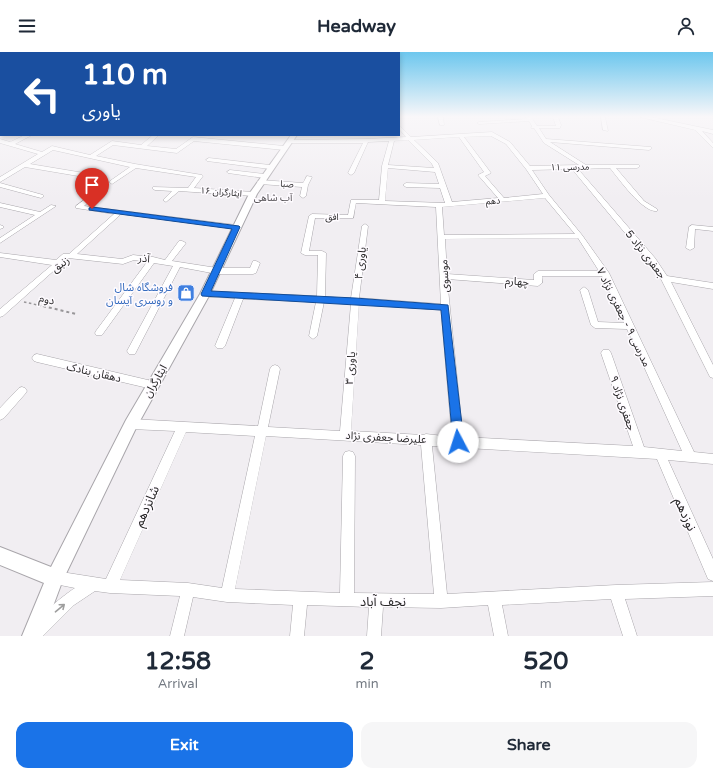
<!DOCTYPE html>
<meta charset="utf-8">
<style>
:root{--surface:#fff;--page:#f6f6f7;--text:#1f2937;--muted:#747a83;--accent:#1a73e8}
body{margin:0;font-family:"Varela Round","Noto Sans Arabic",sans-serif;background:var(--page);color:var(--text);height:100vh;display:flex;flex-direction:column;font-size:15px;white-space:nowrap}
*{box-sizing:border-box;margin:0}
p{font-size:13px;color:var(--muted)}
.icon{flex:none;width:22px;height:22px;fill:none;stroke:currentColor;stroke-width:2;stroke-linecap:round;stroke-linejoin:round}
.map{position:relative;height:584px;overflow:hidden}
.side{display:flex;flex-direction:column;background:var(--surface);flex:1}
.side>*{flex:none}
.top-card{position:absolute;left:0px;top:0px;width:400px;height:84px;box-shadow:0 2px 6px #0003;background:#1a4fa0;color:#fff;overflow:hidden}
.pin{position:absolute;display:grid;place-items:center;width:34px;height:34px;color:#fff;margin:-41px -17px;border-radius:50% 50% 50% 0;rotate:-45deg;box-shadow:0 0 4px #0007}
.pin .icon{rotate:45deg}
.me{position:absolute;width:44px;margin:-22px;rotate:355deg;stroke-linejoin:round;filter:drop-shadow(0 0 3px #0008)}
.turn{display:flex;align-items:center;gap:14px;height:84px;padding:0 16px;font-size:18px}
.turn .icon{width:52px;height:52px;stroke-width:2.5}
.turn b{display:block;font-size:28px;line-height:34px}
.eta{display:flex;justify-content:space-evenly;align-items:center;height:68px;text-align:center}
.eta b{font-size:24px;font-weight:700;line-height:28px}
.action{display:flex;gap:8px;margin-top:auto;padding:8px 16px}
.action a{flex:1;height:46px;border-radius:12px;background:var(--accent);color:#fff;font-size:16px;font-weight:700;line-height:46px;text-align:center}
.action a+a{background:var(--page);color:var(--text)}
header{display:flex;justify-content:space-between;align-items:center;height:52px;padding:0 16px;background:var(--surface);font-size:18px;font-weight:700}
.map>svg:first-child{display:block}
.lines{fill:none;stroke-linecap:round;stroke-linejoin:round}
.street-casing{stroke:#a9a6ab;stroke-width:1}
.secondary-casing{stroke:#a9a6ab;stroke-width:2}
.path-far1{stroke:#989699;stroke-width:1.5;stroke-dasharray:2.5 2.5;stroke-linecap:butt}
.path{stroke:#989699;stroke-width:2;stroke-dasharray:3 3;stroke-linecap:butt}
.street{fill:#fff;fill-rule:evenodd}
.secondary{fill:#fff;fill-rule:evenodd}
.oneway{stroke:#9e9e9e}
.route{fill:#1a73e8;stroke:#114b97}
.labels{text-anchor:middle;stroke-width:3;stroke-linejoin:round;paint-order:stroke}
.far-street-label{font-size:9px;fill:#282728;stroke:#fefbff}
.far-neighbourhood-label{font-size:10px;fill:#524f53;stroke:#fefbff}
.street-label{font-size:11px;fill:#282728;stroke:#fefbff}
.shop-label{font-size:11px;fill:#366cbe;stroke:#fefbff;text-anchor:end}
.near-street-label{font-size:13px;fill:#282728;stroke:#fefbff}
</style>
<header><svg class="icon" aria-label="menu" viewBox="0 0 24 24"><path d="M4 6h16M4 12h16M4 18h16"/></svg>Headway<svg class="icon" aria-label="person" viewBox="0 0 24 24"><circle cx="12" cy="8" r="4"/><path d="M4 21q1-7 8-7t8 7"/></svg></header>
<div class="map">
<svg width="713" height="584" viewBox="0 0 713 584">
<rect width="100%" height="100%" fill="#f1eef2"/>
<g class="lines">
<defs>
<g id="street">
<path d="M438 65H443L444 73H440Z"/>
<path d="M526 65H531L537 74H556L553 65H558L561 73 560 76H539L546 87 651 95V97L649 98 550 90 586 113H639V115L637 116H616L644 149 657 157V159C643 161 619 127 610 116L578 117 655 206 667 224 713 231V237L671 230 713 313V326L710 325 661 227 649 210 572 117 532 118 549 143 582 183 609 221 694 400 713 402V412L668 408 713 507V529L708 527 657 407 432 394 447 542 616 533 713 530V544L625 547 637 584H623L611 547 502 553 508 584H494L488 553 441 556 383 555 381 584H367L369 555 307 553 304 584H290L293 553 227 550 193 545 184 584H170L180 544 110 541 95 539 74 553 43 584H26C32 569 61 545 75 536L50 531 48 526 50 521 55 519 106 527 175 379 131 377 127 375 126 372 127 369 131 367 258 374 270 317 272 314 275 313 278 314 280 317 268 375 340 379 351 252 324 250 317 284 313 287 309 284 316 250 243 247 225 294 223 296H217L215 294 235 246 205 245 201 242 205 239 317 244 318 203H305L301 201 309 164 312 162 348 163 351 148H379L382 114 389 89 368 90 354 121 351 123 348 121 363 91H290L287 89 288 88 366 87 406 85 399 77V73L411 85 492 80 510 90 530 114 579 113 544 91 534 76H531L532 74 529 69 479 72 477 71 479 70 527 67ZM491 84 506 92 526 117 543 142 504 146 485 124 491 121 464 85ZM459 85 484 120 478 123 498 146 452 150 438 111 414 88ZM408 88 432 112 434 116 388 113 394 89ZM388 116 435 120 439 132 406 131 403 133 406 135 440 136 445 151 385 149ZM545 146 575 182 444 183 442 155ZM356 151 436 155 441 252 359 246 368 174 365 172 362 174 351 246 325 245 326 201 322 199H309L315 166H353ZM578 186 599 219H538L534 222V228L447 222 445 187ZM542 224H602L624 271 598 270 588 238 584 235 580 238 591 273 595 276 627 277 682 399 644 395 611 301 609 298H603L601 301 633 394 463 385 447 227 538 234 542 231ZM359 252 441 258 452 385 426 382 423 383 351 379ZM186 380 255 384 222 536 188 531 120 528ZM266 384 421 393 434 542 354 541 355 404 353 400 349 399 345 400 343 404 340 541 235 537Z"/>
<path d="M601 65H605L608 79 603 78Z"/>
<path d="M640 65H651L713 78V82L702 79 713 91V96L695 78Z"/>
<path d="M25 83H32L15 92 42 100 52 94 90 103 112 89 141 93 153 83H159L147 94 176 97 193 85 284 94 287 96 284 98 194 89 177 101 113 93 96 104 135 112 202 123 203 124 194 136 253 140 256 142 253 144 179 139 166 150 163 148 172 139 155 138 153 137V135L188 136 196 125 136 116 112 132 109 130 110 129 130 115 53 98 30 112 90 122 93 124 90 126 25 115 0 130V125L38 102 0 91V87L10 90Z"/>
<path d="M209 106 270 113 273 115 270 117 207 109 206 108Z"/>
<path d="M230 118 264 122 267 124 264 126 228 121 227 120Z"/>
<path d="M307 124 312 125 308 133 306 144 303 146 300 144 302 135 260 132 257 130 260 128 303 131Z"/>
<path d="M0 131 43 143 44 144 41 146 0 135Z"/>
<path d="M95 140 98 142 97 143 84 154 236 173 239 175 236 177 121 162 77 202 122 207 133 203 150 205H153L165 208 179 189H182L186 191 172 209 217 216H250L253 209H256L260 211 256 221 253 222H217L180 215 135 302H129L127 299 173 214 154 211 102 283H96L95 281 96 279 147 210 134 208 123 212 68 206 3 264 0 265V257L52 213 0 205V201L56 208 63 202H69L114 162 76 156V154Z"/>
<path d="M0 151 40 160 51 153 56 154 0 191V186L35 163 0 155Z"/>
<path d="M0 173 3 174V176L0 177Z"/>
<path d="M692 173 713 175V179L695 177 694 196 690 198 686 196 689 175Z"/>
<path d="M37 302 152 329 155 330 157 333 155 336 152 337 37 310 34 309 32 306 34 303Z"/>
<path d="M22 335 25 336 27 339 25 342 4 366 0 368V356L19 336Z"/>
</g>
<path id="secondary" d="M291 83H297L257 142 210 242 136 376 62 530 42 584H22L44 531 0 513V495L51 515 126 368 200 242 249 142Z"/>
</defs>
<use href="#street" class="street-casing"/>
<use href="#secondary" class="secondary-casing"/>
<path class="path-far1" d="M24 250 47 255"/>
<path class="path" d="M43 254 76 262"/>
<use href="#street" class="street"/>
<use href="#secondary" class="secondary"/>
</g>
<defs><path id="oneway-shaft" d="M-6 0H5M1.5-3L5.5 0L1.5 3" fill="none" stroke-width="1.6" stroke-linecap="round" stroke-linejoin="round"/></defs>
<use class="oneway" href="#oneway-shaft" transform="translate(60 556) rotate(-40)"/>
<linearGradient id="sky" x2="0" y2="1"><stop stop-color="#6dc7ee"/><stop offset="0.44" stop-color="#f9f7f9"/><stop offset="1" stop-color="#f9f7f9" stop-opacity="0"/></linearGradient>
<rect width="713" height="147" fill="url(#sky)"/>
<path class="route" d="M92 155 239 174 240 175 211 239 355 246 448 253 464 390 462 393 458 395 454 393 453 390 441 258 202 244 201 242 232 177 89 158V156Z"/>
<defs>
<symbol id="shop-square" viewBox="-11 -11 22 22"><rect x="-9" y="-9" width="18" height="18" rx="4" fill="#3f7fe0" stroke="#fefbff"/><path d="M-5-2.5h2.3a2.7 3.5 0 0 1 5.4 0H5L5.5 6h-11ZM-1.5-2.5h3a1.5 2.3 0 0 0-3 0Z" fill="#fff"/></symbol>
</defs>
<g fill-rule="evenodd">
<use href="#shop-square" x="176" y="231" width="20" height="20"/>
</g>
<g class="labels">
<g class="far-street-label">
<text transform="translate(570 115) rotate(-1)" y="3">مدرسی ۱۱</text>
<text transform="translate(287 132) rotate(4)" y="3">صبا</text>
<text transform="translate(221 140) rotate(5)" y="3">ایثارگران ۱۶</text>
<text transform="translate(493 149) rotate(-5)" y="3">دهم</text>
<text transform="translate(332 165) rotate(1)" y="3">افق</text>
</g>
<g class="far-neighbourhood-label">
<text x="273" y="149">آب شاهی</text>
</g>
<g class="street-label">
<text transform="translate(646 202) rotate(52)" y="4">جعفری نژاد 5</text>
<text transform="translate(144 206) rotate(5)" y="4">آذر</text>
<text transform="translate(360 211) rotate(-83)" y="4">یاوری ۴</text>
<text transform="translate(60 212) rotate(-35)" y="4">زنبق</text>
<text transform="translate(444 224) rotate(-93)" y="4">موسوی</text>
<text transform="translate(517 229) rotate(4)" y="4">چهارم</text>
<text transform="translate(47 247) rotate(12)" y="4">دوم</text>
<text transform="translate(624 265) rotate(64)" y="4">مدرسی ۹ - جعفری نژاد ۷</text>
<text transform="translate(350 316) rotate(-86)" y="4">یاوری ۳</text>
<text transform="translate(94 320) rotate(13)" y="4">دهقان بنادک</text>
<text transform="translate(155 329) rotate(-60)" y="4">ایثارگران</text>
<text transform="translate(623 351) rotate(71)" y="4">جعفری نژاد ۹</text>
<text transform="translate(386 385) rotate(3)" y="4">علیرضا جعفری نژاد</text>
</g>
<g class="shop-label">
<text x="173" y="239">فروشگاه شال<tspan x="173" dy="13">و روسری آیسان</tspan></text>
</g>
<g class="near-street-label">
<text transform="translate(146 454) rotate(-66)" y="5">شانزدهم</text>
<text transform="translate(686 462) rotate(66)" y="5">نوزدهم</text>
<text x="383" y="554">نجف آباد</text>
</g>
</g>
</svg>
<div class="pin" style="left:92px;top:157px;background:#d93025"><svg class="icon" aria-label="arrive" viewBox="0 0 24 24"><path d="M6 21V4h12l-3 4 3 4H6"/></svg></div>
<svg class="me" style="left:458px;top:390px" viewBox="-20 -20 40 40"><circle r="19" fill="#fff"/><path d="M0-13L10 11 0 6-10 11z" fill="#1a73e8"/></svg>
<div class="top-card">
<div class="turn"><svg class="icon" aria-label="left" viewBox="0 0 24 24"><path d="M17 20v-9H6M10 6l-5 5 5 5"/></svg><div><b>110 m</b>یاوری</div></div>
</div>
</div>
<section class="side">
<div class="eta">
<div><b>12:58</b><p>Arrival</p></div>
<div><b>2</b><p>min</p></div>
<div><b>520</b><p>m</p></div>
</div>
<div class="action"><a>Exit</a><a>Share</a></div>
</section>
